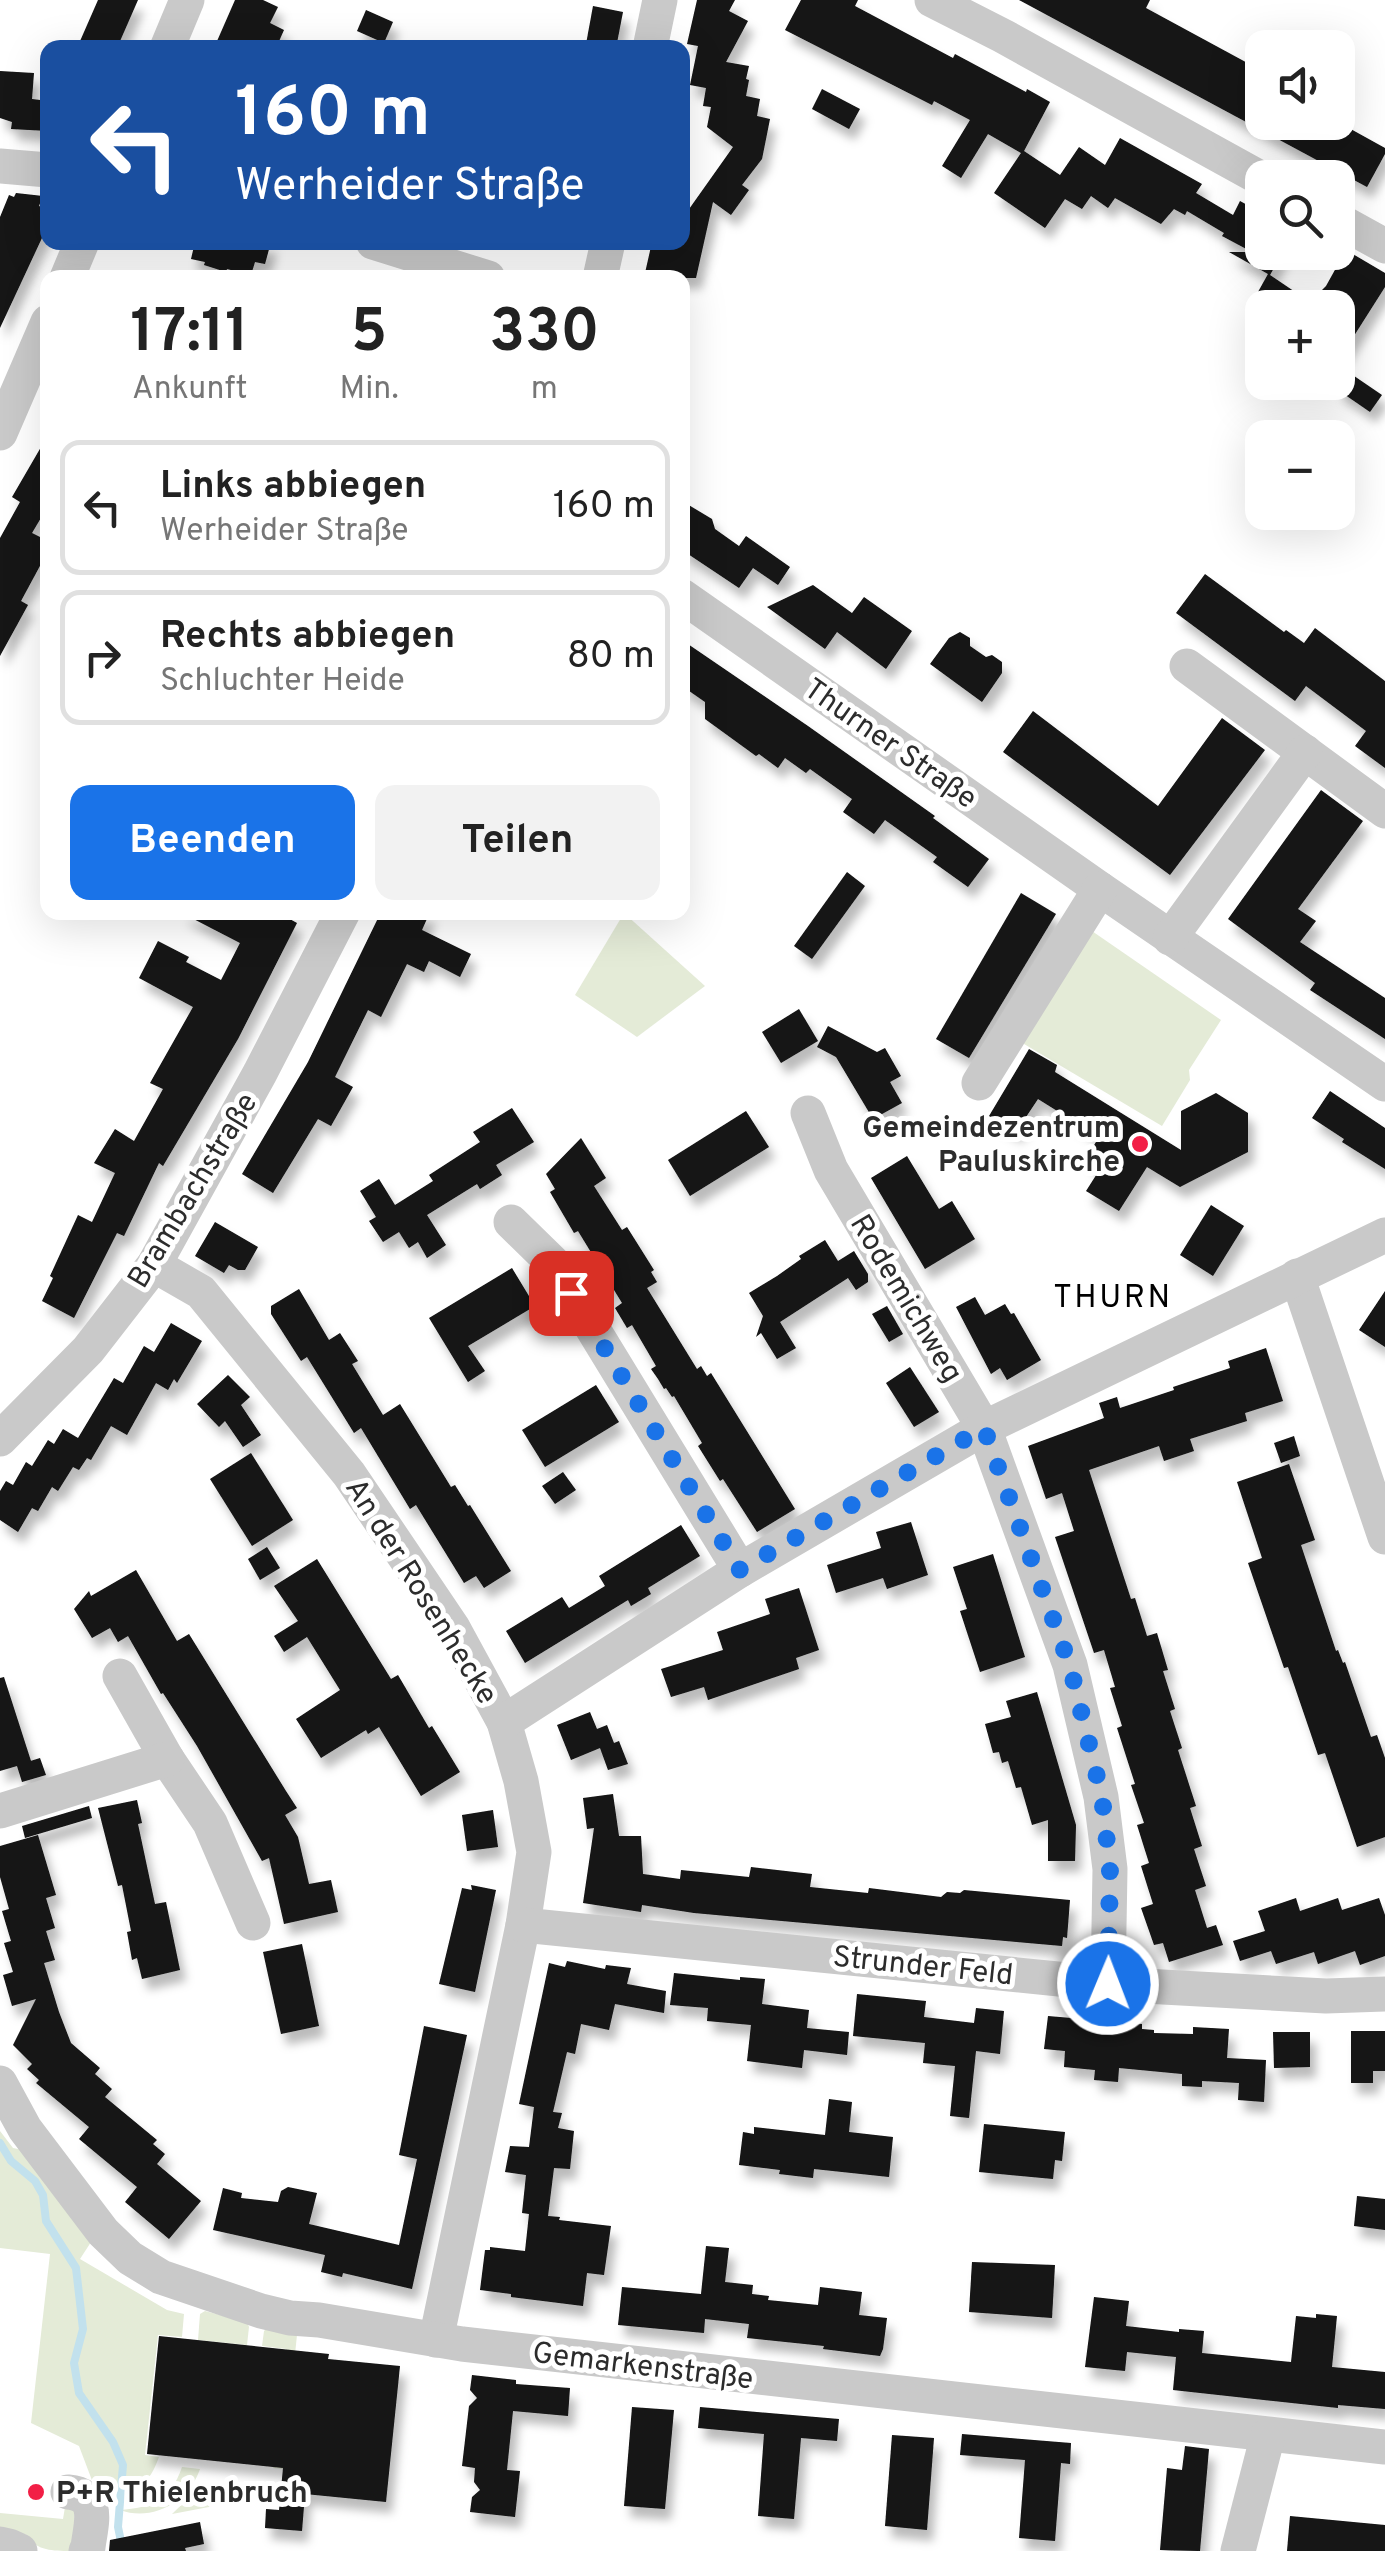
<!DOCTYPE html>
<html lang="de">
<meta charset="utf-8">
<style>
:root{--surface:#fff;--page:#f2f2f2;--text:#222;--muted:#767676;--line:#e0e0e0;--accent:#1a73e8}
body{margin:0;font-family:Overpass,sans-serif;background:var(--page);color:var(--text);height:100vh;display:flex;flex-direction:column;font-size:38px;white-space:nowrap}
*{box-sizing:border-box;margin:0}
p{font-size:32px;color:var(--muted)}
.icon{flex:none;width:55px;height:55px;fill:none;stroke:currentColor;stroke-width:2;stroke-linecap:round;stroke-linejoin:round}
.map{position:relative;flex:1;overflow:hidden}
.details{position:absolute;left:40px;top:270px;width:650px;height:650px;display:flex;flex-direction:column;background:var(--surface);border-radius:20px;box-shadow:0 10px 40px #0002}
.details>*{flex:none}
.guide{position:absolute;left:40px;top:40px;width:650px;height:210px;border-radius:20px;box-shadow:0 10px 40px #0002;background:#1a4fa0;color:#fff;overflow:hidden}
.buttons{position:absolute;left:1245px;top:30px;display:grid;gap:20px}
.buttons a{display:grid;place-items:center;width:110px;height:110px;border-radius:20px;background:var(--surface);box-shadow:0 10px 40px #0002;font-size:50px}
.pin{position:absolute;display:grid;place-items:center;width:85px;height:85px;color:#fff;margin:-42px;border-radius:20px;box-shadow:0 5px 15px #0006}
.me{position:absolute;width:110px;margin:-55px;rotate:1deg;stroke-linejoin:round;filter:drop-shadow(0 0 8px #0008)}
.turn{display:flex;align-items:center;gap:35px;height:210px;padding:0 30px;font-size:45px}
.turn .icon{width:130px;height:130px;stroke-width:2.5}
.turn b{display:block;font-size:70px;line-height:85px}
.eta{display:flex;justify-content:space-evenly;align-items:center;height:170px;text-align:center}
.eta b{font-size:60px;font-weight:700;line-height:70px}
.action{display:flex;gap:20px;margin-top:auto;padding:20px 30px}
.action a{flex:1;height:115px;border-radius:20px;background:var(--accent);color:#fff;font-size:40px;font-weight:700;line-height:115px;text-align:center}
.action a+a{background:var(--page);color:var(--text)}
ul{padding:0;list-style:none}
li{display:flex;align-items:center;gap:30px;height:135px;margin:0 20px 15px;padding:0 10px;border:5px solid var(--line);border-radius:20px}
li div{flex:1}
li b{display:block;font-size:38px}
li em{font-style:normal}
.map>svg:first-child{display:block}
.green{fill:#e4ebd7}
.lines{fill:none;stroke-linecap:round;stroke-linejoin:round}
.stream{stroke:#c2e1ed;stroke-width:8}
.building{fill:#131313;filter:url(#shadow)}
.minor{stroke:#c9c9c9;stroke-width:35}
.route{stroke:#1a73e8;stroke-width:18;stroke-dasharray:0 32.4}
.poi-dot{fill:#f21f46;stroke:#fff;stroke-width:4}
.labels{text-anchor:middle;stroke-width:10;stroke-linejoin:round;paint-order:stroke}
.street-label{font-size:30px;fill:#2c2c2c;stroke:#fff}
.poi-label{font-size:30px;font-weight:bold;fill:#2c2c2c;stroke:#fff;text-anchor:end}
.neighbourhood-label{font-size:32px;letter-spacing:2.5px;fill:#000;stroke:#fff}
</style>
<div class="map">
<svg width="1385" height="2551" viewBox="0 0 1385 2551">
<defs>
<filter id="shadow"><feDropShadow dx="6" dy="11" stdDeviation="5" flood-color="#0004"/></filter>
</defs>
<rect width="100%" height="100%" fill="#fff"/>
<g class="green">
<path d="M624 913 705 986 637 1037 575 995Z"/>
<path d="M1089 929 1221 1020 1189 1070 1190 1080 1162 1126 1019 1041Z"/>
<path d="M0 2131 13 2148 23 2150 91 2242 80 2259 167 2310 184 2314 182 2337 158 2335 145 2455 159 2457C154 2470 150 2481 136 2486L93 2483 79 2446 31 2423 50 2254 0 2248Z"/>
<path d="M205 2311 247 2322 249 2327 247 2345 198 2340 200 2314Z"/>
<path d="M267 2328 297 2335 283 2469 273 2468 286 2349 262 2346 264 2331Z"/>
<path d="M182 2467 200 2469C189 2502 152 2522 120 2510 152 2507 170 2502 182 2467Z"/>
<path d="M205 2482 214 2493V2501L209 2507 172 2514Z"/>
<path d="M66 2501 75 2505 73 2551C54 2551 35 2551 27 2535L0 2527V2513L63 2519Z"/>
</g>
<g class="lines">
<path class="stream" d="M0 2143 11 2161 35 2181 43 2195 46 2221 76 2268 83 2329 74 2363 79 2393 113 2442 123 2465 118 2527 123 2551"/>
</g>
<g class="building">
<path d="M98 0H138L117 48H77Z"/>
<path d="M235 0H263L278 7 270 23 284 30 276 48H214Z"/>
<path d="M697 0H735L729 11 748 21 726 62 749 66 746 79 749 80 746 96 760 99 757 116 770 119 762 159 742 185 749 190 731 215 713 202 696 278H665L645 273 652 242H682V219L733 147 707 127 711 107 703 106 706 88 690 85 698 46 687 44Z"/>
<path d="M801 0H858L855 6 953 58 955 54 1026 92 1027 89 1050 102 1024 151 1060 175 1079 147 1105 165 1120 138 1202 184 1196 193 1233 215 1240 201 1262 213V252H1283L1270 275 1310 302 1326 286 1346 250 1385 273V287L1338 361V308H1249L1268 274 1229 252H1252L1222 236 1224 233 1187 211 1185 215 1174 209 1161 224 1115 198 1108 208 1091 196 1082 209 1065 199 1045 228 994 193 1021 153 988 134 961 178 942 166 970 120 934 101 932 105 785 30Z"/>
<path d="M1019 0H1150L1146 8 1253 66 1248 76 1262 83V122H1338L1385 148V154L1367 187Z"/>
<path d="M593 6 623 12 616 48 586 44Z"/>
<path d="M366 10 393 22 384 43 357 31Z"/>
<path d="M0 71 34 73 32 99 48 101V131L11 129 12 122 0 118Z"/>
<path d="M822 89 860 109 849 129 812 109Z"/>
<path d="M16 193 43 196 39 206 48 210V225L0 328V217L9 195 14 197Z"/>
<path d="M195 242H271L265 264 255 262 251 275 227 269 226 272 204 265 205 262 191 259Z"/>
<path d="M1338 365 1382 395 1370 412 1338 390Z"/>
<path d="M48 435V506L32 533 48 541V551L21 601 28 605 0 656V538L20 502 12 497Z"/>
<path d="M682 501 712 519 715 529 739 546 746 536 790 567 778 585 753 568 739 588 682 550Z"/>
<path d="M1205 574 1284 632 1286 630 1304 643 1315 628 1385 681V768L1355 746 1366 731 1306 686 1295 701 1176 613Z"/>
<path d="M813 585 852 613 864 597 912 631 886 669 837 632 825 649 767 607Z"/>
<path d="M960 632 970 638V646L986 657 992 655 1002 662V673L982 702 930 664 949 638Z"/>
<path d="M682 640 808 726 935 816 933 818 989 859 968 887 933 862 937 857 885 820 874 834 843 812 852 799 810 769 806 773 785 758 778 768 759 754 756 756 705 719V702L682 686Z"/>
<path d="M1033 711 1158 806 1222 718 1265 750 1170 875 1003 752Z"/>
<path d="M1321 790 1363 821 1298 909 1316 921 1300 942 1385 998V1039L1310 990 1315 983 1228 919Z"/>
<path d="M847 872 865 886 812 959 794 946Z"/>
<path d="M1021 893 1056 914 969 1058 936 1039Z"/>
<path d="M180 912H277L297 923 238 1039 163 1166 159 1163 124 1236 117 1233 74 1318 42 1301 53 1278 50 1276 78 1215 92 1222 115 1173 94 1163 115 1129 134 1141 163 1089 150 1083 193 1007 139 978 158 941 189 957 186 962 221 980 240 943Z"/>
<path d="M381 912H430L422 930 471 954 460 977 429 961 424 972 407 964 381 1017 368 1010 335 1077 353 1087 331 1126 318 1119 273 1193 242 1174 308 1062Z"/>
<path d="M799 1009 818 1041 781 1063 762 1032Z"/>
<path d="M828 1026 877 1052 885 1048 901 1076 890 1082 902 1103 873 1119 836 1057 817 1047Z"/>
<path d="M1029 1049 1057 1065 1055 1072 1181 1150V1111L1216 1093 1248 1113V1152L1180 1187 1147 1167 1119 1211 1086 1191 1100 1169 1085 1160 1099 1137 1038 1099 1016 1132 989 1116Z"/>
<path d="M1330 1091 1385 1128V1169L1342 1142 1344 1139 1312 1118Z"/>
<path d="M512 1108 534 1142 496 1165 502 1175 480 1189 477 1184 427 1215 446 1245 427 1258 418 1242 409 1248 399 1232 383 1242 369 1221 376 1217 360 1191 379 1179 395 1205 433 1181 429 1175 480 1142 473 1132Z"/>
<path d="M746 1111 769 1147 690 1196 668 1160Z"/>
<path d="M581 1138 606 1178 594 1186 622 1230 627 1227 654 1270 651 1272 657 1282 647 1288 697 1369 701 1366 707 1376 711 1373 795 1509 757 1532 723 1479 720 1481 698 1446 702 1443 674 1396 672 1397 666 1388 664 1389 658 1379 651 1369 656 1366 632 1325 627 1328 615 1308 622 1303 578 1231 574 1233 550 1192 555 1189 546 1174Z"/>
<path d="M907 1156 939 1209 952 1201 975 1239 925 1269 871 1178Z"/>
<path d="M1211 1205 1244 1226 1213 1276 1180 1255Z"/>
<path d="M215 1222 258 1247 245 1270H238L229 1265 224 1273 195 1256Z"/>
<path d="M825 1240 838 1261 854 1251 868 1274V1282L856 1290 848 1278 780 1322 796 1348 777 1359 761 1333 756 1337 763 1316 749 1293 777 1276 801 1259 799 1256Z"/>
<path d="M512 1268 535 1306 468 1346 485 1371 468 1382 429 1318Z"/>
<path d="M299 1289 329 1340 340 1333 358 1361 352 1364 383 1415 400 1404 451 1487 455 1485 468 1506 470 1505 511 1571 484 1588 476 1576 464 1583 416 1505 410 1509 361 1428 354 1433 307 1357 301 1361 271 1314V1306Z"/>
<path d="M1385 1291V1347L1359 1330Z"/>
<path d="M975 1297 985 1315 1005 1304 1011 1314 1014 1313 1041 1360 1007 1380 1000 1368 991 1374 956 1307Z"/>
<path d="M887 1306 903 1334 889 1342 872 1314Z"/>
<path d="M171 1323 202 1341 177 1383 174 1379 168 1390 156 1383 127 1435 111 1426 91 1460 87 1458 79 1470 73 1467 58 1491 52 1487 38 1511 32 1508 18 1532 0 1520V1491L6 1481 13 1485 26 1462 32 1466 48 1440 54 1444 63 1429 78 1438 114 1378 123 1383 144 1346 154 1352Z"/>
<path d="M1266 1348 1283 1401 1245 1413 1247 1421 1190 1439 1194 1451 1164 1461 1159 1446 1089 1470 1131 1599 1135 1598 1147 1636 1157 1633 1168 1670 1163 1671 1175 1709 1170 1711 1182 1748 1178 1750 1196 1806 1190 1808 1202 1846 1194 1849 1206 1886 1195 1890 1207 1928 1216 1925 1223 1945 1169 1962 1163 1943 1154 1945 1141 1908 1153 1904 1141 1866 1149 1863 1137 1825 1144 1823 1131 1785 1135 1784 1117 1728 1122 1726 1110 1688 1115 1687 1104 1650 1094 1653 1055 1537 1074 1531 1062 1493 1046 1499 1028 1446 1104 1418 1099 1403 1117 1397 1120 1408 1174 1390 1173 1387 1230 1368 1228 1361Z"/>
<path d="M910 1367 939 1412 914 1427 886 1383Z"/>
<path d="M228 1375 250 1397 241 1405 261 1435 243 1447 225 1421 219 1427 197 1404Z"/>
<path d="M596 1385 619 1422 545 1467 522 1430Z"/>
<path d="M1294 1436 1300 1456 1281 1463 1274 1443Z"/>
<path d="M251 1453 293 1520 252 1546 210 1479Z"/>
<path d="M1289 1464 1315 1540 1301 1545 1336 1651 1338 1650 1343 1663 1345 1662 1371 1737 1377 1735 1385 1758V1837L1357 1847 1325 1753 1318 1755 1288 1667 1284 1668 1248 1563 1262 1558 1237 1482Z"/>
<path d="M563 1472 576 1490 555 1504 542 1486Z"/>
<path d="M911 1522 928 1575 887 1589 883 1578 836 1593 827 1565 881 1548 876 1532Z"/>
<path d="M681 1525 700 1556 648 1588 651 1594 631 1606 628 1600 525 1663 506 1631 562 1597 569 1608 605 1586 599 1576Z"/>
<path d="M267 1547 280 1568 260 1580 248 1559Z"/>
<path d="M993 1554 1025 1657 980 1672 960 1611 967 1609 953 1567Z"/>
<path d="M317 1559 391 1679 398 1675 429 1728 432 1726 460 1772 421 1796 379 1727 368 1734 366 1730 321 1758 296 1719 340 1690 307 1637 284 1652 274 1636 298 1621 274 1586Z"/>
<path d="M136 1570 177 1641 189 1634 286 1791 297 1808 285 1815 298 1837 309 1884 331 1880 338 1912 284 1924 269 1858 262 1861 197 1746 163 1693 161 1694 128 1636 118 1642 110 1628 92 1638 74 1609 89 1591 91 1596Z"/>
<path d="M799 1588 819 1650 796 1658 799 1669 708 1700 704 1687 671 1697 661 1669 723 1650 717 1632 770 1614 765 1599Z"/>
<path d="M4 1677 31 1761 21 1764 40 1758 46 1775 22 1782 17 1766 0 1771V1678Z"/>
<path d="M1037 1692 1076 1825 1075 1861H1048V1820L1032 1825 1021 1787 1016 1788 1008 1761 1002 1763 999 1752 993 1753 985 1724 1011 1717 1006 1701Z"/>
<path d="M590 1712 597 1729 607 1725 614 1743 619 1741 628 1764 608 1770 600 1748 571 1760 557 1725Z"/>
<path d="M613 1794 619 1836H641L643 1874 680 1879 681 1870 749 1877 751 1867 812 1874 810 1887 868 1893 869 1888 941 1897 947 1892 960 1893 964 1890 1070 1900 1067 1938 1063 1937 1062 1946 694 1913 642 1905 641 1912 583 1903 594 1828 587 1829 583 1798Z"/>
<path d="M137 1800 142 1823 138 1824 155 1904 166 1902 180 1970 142 1979 137 1958 132 1960 127 1932 131 1931 122 1885 118 1886 98 1808Z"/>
<path d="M89 1806 92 1818 25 1838 22 1826Z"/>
<path d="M493 1810 498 1847 467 1851 462 1815Z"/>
<path d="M38 1835 56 1895 46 1898 55 1928 46 1931 55 1960 44 1963 59 2012 71 2043 100 2068 95 2074 112 2089 105 2097 157 2140 153 2144 165 2154 157 2164 201 2201 169 2239 125 2202 137 2187 79 2139 89 2127 36 2083 39 2080 27 2069 32 2064 13 2045 36 1999 12 2006 3 1975 13 1972 4 1943 11 1941 2 1911 9 1909 0 1877V1846Z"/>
<path d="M471 1885 496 1890 475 1992 439 1984 462 1888 472 1890Z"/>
<path d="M1296 1898 1300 1911 1338 1898 1342 1910 1379 1898 1385 1915V1956L1360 1965 1355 1951 1318 1964 1314 1952 1276 1964 1271 1951 1240 1961 1233 1941 1265 1931 1258 1911Z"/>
<path d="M302 1944 319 2026 281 2034 263 1952Z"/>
<path d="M567 1961 605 1969 606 1965 631 1968 627 1984 666 1991 664 2013 615 2004 609 2030 581 2024 575 2054 567 2052 553 2112 562 2113 558 2128 574 2131 570 2169 554 2168 548 2216 560 2217 559 2220 611 2226 604 2275 587 2273 583 2306 511 2297V2294L480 2290 485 2250H490V2247L525 2251 529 2214 522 2213 526 2175 505 2172 510 2146 529 2147 534 2107 519 2104 549 1963 565 1967Z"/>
<path d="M674 1973 740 1980V1977L765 1979 762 2004 809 2010 807 2028 849 2032 847 2055 804 2050 802 2068 747 2061 751 2025 707 2021 708 2008 670 2005Z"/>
<path d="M857 1994 926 2001 924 2017 974 2023 976 2008 1004 2011 1000 2054 976 2051 969 2118 950 2116 955 2066 923 2063 925 2043 853 2036Z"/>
<path d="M1048 2016 1083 2019 1082 2023 1123 2027V2022L1142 2024V2029L1154 2030V2033L1193 2034V2027L1229 2029 1227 2058 1266 2060 1264 2102 1238 2100 1239 2083 1202 2081V2087L1182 2086V2074L1119 2068 1118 2082 1094 2080 1095 2070 1064 2067 1065 2051 1044 2049Z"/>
<path d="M424 2026 467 2035 412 2289 343 2273 342 2277 321 2272 325 2255 213 2230 223 2188 242 2193 241 2198 278 2202 281 2191 288 2187 317 2193 309 2224 399 2245 417 2159 399 2155Z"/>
<path d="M1351 2031H1385V2071H1373V2083H1351Z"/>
<path d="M1273 2032H1310V2067L1274 2068Z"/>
<path d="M829 2099 852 2102 849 2132 893 2137 889 2177 814 2169 813 2178 779 2174 780 2170 739 2165 743 2132 754 2134V2127L825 2135Z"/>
<path d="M984 2124 1065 2132 1062 2161 1055 2160 1053 2179 979 2172Z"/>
<path d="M1357 2196 1385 2199V2230L1354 2226Z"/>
<path d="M706 2246 729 2248 725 2282 753 2285 752 2294 769 2296 768 2300 818 2305 820 2287 862 2292 859 2315 887 2318 883 2349 880 2356 823 2349 824 2346 747 2338 749 2324 705 2319 704 2333 618 2325 622 2287 701 2294Z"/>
<path d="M972 2262 1055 2265 1052 2318 969 2312Z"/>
<path d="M1094 2297 1129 2301 1126 2326 1179 2332V2329L1204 2331 1202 2353 1291 2362 1296 2316 1316 2318V2314L1337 2316 1332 2367 1385 2372V2409L1338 2405V2408L1173 2390 1176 2357 1127 2352 1125 2371 1085 2367Z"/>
<path d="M159 2336 329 2354 328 2359 400 2366 386 2502 305 2494 302 2531 265 2528 266 2509 279 2510 283 2468 147 2454Z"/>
<path d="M472 2375 516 2380V2384L570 2388 568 2416 513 2411 507 2470 520 2471 515 2517 470 2512 472 2497 480 2490 474 2482 475 2468 462 2466 469 2406 477 2398 470 2390Z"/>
<path d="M632 2407 674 2410 665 2509 624 2506Z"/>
<path d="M700 2407 839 2419 837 2441 801 2438 794 2519 758 2516 764 2434 698 2428Z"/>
<path d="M962 2434 1071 2443 1070 2464 1061 2463 1055 2541 1019 2538 1025 2460 960 2455Z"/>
<path d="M892 2435 934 2438 927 2530 885 2526Z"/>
<path d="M1185 2446 1209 2449 1200 2551 1160 2550 1167 2468 1182 2470Z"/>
<path d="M1290 2516 1385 2525V2551H1287Z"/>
<path d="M200 2522 204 2544 185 2548 186 2551H109L110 2540Z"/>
</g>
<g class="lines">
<g class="minor">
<path d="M932 0 1003 36 1262 179"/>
<path d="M167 48 187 0"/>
<path d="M650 48 660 0"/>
<path d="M0 166 48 170"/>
<path d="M1338 220 1385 246"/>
<path d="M373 242 488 278"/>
<path d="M67 278 82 242"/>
<path d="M600 278 608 242"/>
<path d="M0 433 48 322"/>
<path d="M682 596 1100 889 1385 1084"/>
<path d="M1187 666 1385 811"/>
<path d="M1170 938 1305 752"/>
<path d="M979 1083 1100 889"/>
<path d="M808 1113 831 1170 984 1428 1070 1665 1101 1797 1110 1869 1108 1984"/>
<path d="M511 1222 552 1262 740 1570"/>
<path d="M154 1265 201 1292 349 1474 453 1628 504 1722 521 1781 534 1852 523 1925 436 2340"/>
<path d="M1297 1276 1385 1537"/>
<path d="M0 1439 88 1350 154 1265 260 1073 343 912"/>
<path d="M120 1676 167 1759 210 1823 253 1923"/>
<path d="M504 1722 740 1570 984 1428 1385 1235"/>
<path d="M0 1811 167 1759"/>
<path d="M523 1925 1108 1984 1326 1996 1385 1994"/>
<path d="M0 2083 25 2129 103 2232 130 2258 161 2277 261 2311 290 2318 319 2320 462 2344 1385 2447"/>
<path d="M68 2492C101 2495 91 2524 88 2547L86 2551"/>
<path d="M0 2544 9 2546 20 2551"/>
<path d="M1238 2551 1268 2435"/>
</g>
</g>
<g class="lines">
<path class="route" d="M571 1293 740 1570 984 1428 1070 1666 1102 1797 1110 1869 1108 1984"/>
</g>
<g class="poi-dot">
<circle cx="1140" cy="1144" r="10"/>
<circle cx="36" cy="2492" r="10"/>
</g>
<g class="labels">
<g class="street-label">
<text transform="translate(891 743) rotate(35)" y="10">Thurner Straße</text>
<text transform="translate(192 1190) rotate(-59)" y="10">Brambachstraße</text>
<text transform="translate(907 1298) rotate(59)" y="10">Rodemichweg</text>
<text transform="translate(422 1591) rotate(58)" y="10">An der Rosenhecke</text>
<text transform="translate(923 1965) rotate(6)" y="10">Strunder Feld</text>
<text transform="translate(643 2365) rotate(7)" y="10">Gemarkenstraße</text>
</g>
<g class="poi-label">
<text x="1120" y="1137">Gemeindezentrum<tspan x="1120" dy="34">Pauluskirche</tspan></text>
<text x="56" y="2502" text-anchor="start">P+R Thielenbruch</text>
</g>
<g class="neighbourhood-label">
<text x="1113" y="1307">THURN</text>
</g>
</g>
</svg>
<div class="buttons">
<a><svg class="icon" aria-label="sound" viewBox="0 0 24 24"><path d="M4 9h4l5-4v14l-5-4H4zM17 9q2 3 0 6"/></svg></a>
<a><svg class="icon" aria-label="search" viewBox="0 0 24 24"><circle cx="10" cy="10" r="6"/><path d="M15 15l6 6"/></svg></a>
<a>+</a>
<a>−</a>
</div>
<div class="pin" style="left:571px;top:1293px;background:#d93025"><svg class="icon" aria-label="arrive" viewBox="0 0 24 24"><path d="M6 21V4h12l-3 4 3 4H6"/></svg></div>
<svg class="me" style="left:1108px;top:1984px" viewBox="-20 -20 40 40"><circle r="17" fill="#1a73e8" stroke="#fff" stroke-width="3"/><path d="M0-11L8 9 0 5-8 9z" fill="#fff"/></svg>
<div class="guide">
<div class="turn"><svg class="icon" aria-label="left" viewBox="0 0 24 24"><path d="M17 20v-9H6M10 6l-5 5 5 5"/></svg><div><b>160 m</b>Werheider Straße</div></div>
</div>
<section class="details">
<div class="eta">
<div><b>17:11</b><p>Ankunft</p></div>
<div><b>5</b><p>Min.</p></div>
<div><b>330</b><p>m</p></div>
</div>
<ul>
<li><svg class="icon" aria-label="left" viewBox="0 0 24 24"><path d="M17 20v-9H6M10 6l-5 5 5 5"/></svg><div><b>Links abbiegen</b><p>Werheider Straße</p></div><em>160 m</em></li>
<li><svg class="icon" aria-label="right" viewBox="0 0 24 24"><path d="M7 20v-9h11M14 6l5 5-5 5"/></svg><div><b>Rechts abbiegen</b><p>Schluchter Heide</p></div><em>80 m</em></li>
</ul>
<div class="action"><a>Beenden</a><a>Teilen</a></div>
</section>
</div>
